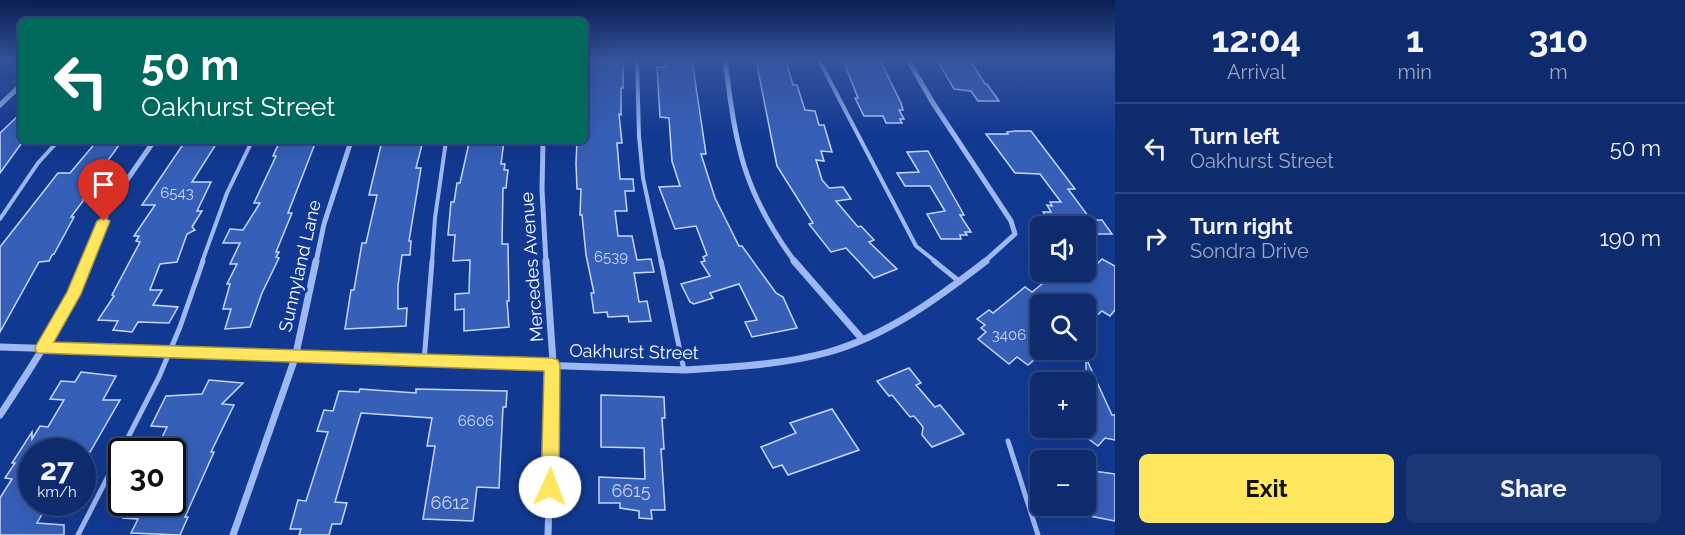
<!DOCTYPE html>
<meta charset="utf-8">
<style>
:root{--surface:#0e2b6d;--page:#1c3775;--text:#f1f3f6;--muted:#9ba7c2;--line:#2e4780;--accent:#ffe65f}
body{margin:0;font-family:Raleway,sans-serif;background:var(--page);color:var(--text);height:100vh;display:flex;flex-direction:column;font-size:22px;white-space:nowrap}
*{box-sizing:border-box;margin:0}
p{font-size:20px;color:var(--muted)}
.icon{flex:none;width:33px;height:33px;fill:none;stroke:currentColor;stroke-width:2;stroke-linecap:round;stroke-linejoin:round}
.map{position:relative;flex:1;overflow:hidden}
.drawer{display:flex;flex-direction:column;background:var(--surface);width:570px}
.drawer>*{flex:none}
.hud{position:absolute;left:18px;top:18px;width:570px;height:126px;border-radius:9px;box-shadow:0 6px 24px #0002,0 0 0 2px var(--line);background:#00695c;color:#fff;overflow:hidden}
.fabs{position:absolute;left:1030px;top:216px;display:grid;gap:12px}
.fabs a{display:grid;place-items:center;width:66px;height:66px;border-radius:9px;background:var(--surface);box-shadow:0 6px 24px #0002,0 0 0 2px var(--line);font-size:30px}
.speed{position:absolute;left:18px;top:438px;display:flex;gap:12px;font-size:30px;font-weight:700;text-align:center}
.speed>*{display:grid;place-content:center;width:78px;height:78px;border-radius:50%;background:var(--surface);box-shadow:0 6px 24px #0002,0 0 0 2px var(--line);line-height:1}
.speed small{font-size:15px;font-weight:400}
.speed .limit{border:3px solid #111;border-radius:9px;background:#fff;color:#111}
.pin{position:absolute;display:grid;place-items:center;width:51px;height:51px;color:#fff;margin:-62px -26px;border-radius:50% 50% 50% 0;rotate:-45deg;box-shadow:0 0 6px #0007}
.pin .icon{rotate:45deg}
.me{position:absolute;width:66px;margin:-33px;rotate:2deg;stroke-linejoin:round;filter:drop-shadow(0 0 4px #0008)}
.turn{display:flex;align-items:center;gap:21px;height:126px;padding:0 24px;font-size:27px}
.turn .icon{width:78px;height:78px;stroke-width:2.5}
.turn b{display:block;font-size:42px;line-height:51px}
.eta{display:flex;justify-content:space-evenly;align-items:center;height:102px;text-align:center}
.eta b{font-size:36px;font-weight:700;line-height:42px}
.cta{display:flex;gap:12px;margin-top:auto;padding:12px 24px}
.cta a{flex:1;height:69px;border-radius:9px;background:var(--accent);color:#111;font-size:24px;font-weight:700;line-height:69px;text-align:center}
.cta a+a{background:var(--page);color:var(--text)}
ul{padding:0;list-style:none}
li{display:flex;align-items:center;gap:18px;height:90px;padding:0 24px;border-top:2px solid var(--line)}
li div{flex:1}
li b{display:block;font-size:22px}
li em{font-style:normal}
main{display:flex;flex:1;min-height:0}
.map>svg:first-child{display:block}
.building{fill:#365fb8;stroke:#c6d7fd;stroke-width:1.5}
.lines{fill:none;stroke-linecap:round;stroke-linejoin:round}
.lane-far1{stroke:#9eb9f2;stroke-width:4}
.lane{stroke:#9eb9f2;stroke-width:5}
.street-far1{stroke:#9eb9f2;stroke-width:5}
.street{stroke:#9eb9f2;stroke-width:7}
.route{fill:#ffe65f;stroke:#a6963e;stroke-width:1.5}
.labels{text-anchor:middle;stroke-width:6;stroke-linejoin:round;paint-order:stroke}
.number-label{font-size:15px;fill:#cdd7ed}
.street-label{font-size:18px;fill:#fff;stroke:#123991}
.near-number-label{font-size:18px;fill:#cdd7ed}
</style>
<main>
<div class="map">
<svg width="1115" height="535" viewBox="0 0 1115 535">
<rect width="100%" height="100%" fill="#123991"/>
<g class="building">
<path d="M585 60 623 62V88H621V115L619 114 622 143H617L620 179H633L634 191H625L627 211H615L618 236H632L637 260 651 259 654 272 634 273 639 302 647 301 651 321 629 322 628 316 608 317 607 312 594 313 591 293H594L586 255 582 215H580L581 189H577L576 163 577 141H585Z"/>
<path d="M665 60H692L706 154H701L715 198 739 246H742L776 293 783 297 797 328 752 337 745 322 757 320 739 284 710 293 713 298 694 304 690 302 681 284 710 276 701 262 705 261 703 257 707 255 696 226 675 229 659 187 680 186 672 161 669 118 660 117 657 67H666Z"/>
<path d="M756 60 786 61 793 85H797L805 110 815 111 819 125H824L832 152 821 151 824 161 816 160 822 180 829 188 843 187 851 199 836 201 858 227 861 226 874 240 869 242 897 269 874 278 846 248 831 252 809 224 813 223 777 166Z"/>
<path d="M843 60H880L901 103 903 110H899L904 119H900L902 123H886L883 116H864L855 98H858Z"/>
<path d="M937 60H970L985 84H987L999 101H978L971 91 954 89Z"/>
<path d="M21 113V144L0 173V133Z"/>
<path d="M1015 131H1031L1075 189H1068L1091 220H1102L1112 234H1086V226H1053L1043 212H1051L1047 205 1052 206 1050 202H1061L1040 174 1015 173 986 134H1008L1007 132Z"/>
<path d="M97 141H122L83 195V201L71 217H74L54 254 52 255 49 261 39 262 0 332V247L58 173H70Z"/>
<path d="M191 141H218L192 182H211L197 211H202L192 227 195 230 187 234 177 262 160 264 150 290H162L153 305 178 307 169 323 138 322 132 332 113 330 118 321 98 320 114 296 112 295 140 242 136 241 139 236H134L155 205H142L184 143H190Z"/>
<path d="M280 141H316L288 213H292L276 252H279L276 257 279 258 262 293 250 327 225 329 231 309H223L230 284H227L237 264H230L240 243H223L230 229 243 230 260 203H254L276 156H273Z"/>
<path d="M382 141H423L416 168H421L409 241H411L410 255H402L398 286V309L407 308 406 326 345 329 351 290H354L362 243H366L377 195H369Z"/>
<path d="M476 141H504L501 164H505L504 170H508L506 188H503L502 244H508L509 301H507L509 327 464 331V309L455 310V294L469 293 470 260 453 261 455 235H448L451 202H454L457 183H460L469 143H476Z"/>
<path d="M928 151 964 215H960L971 232H965L967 235H960L961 239H941L927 214 945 211 930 186H905L897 173 919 172 907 152Z"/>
<path d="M1102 259 1115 266V310L1110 316 1102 311 1086 325V304H1041V354L1028 365 1017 357 1009 364 978 339 986 332 981 328 985 325 977 319 989 310 993 313 1025 287 1032 292 1057 272H1086V265L1090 261 1096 265Z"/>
<path d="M1086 358 1112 415H1115V440L1105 438 1098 446 1074 428H1086Z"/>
<path d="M909 368 921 383 916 385 935 407 940 405 964 434 932 447 922 435 923 427 914 416 910 417 892 395 889 396 877 381Z"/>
<path d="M81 372 116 376 103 400H120L90 452H32V502H49L37 523 64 525V535H0V498L12 479 5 478 15 463H12L32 432V439L40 426 48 427 64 400 50 399 61 381 75 382Z"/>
<path d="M209 380 243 383 222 404 234 405 211 452H214L185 517H188L180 535 131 533 138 519 123 518 131 502H172V452H155L167 427 151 426 166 396 202 394Z"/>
<path d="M360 389 416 393V389L507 391 506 407H503L499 488 477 487 473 521 423 519 435 446H427L432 418 361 413 335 502 347 503 341 524H332L329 535H299L301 529H290L298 500 306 501 328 432 317 431 324 410 333 411 339 391 359 392Z"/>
<path d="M601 395 664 397 665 418H662L664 449H661L665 510H651L652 519 639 518V511L620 508V503H599V477L645 479 644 448 601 447Z"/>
<path d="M832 409 859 450 788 475 782 465 773 468 761 447 796 433 790 423Z"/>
<path d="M1086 470 1115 474V521L1090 516 1086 506Z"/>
</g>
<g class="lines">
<g class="lane-far1">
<path d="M637 60 639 136 643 178 661 262"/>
<path d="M819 60 916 246 936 262"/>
<path d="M0 219 38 163 58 141"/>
<path d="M202 262 227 193 252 141"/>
<path d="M432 262 435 218 446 141"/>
</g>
<g class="lane">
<path d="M661 261 684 370"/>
<path d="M934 261 960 282"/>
<path d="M424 362 432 261"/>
<path d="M1008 441 1038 535"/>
<path d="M78 535 159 377 180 327 203 261"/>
</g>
<g class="street-far1">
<path d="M725 60C736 146 742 190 795 262"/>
<path d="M908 60 933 103 1011 221 1015 234 984 262"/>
<path d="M0 105 21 85"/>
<path d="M543 141 542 190 546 262"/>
<path d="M87 262 111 203 154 141"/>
<path d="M316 262 324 224 351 141"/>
</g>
<g class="street">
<path d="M546 261 553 362 548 535"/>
<path d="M794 261 862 339"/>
<path d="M0 347 684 370C732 367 782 365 829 352 888 335 938 298 986 261"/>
<path d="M0 415C33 365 65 316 88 261"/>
<path d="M233 535 295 358 316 261"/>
</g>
</g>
<linearGradient id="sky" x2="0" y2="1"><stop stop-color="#0a1f50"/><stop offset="0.44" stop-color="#33549d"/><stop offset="1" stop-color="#33549d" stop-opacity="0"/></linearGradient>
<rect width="1115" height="135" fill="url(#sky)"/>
<path class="route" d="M104 217 110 221 81 294 54 342 552 358 558 360 560 365 559 487 556 493 550 496 544 493 541 487 544 371 37 353 35 348 37 344 67 292 97 221Z"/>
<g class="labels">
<g class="number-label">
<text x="177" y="198">6543</text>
<text x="611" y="262">6539</text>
<text x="1009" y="340">3406</text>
<text x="476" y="426">6606</text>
</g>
<g class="street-label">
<text transform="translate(300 266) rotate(-77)" y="6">Sunnyland Lane</text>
<text transform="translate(532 267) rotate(-94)" y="6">Mercedes Avenue</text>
<text transform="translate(634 352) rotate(1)" y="6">Oakhurst Street</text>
</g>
<g class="near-number-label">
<text x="631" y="497">6615</text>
<text x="450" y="509">6612</text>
</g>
</g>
</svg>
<div class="fabs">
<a><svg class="icon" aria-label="sound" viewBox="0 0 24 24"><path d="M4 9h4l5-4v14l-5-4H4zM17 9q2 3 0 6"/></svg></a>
<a><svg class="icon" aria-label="search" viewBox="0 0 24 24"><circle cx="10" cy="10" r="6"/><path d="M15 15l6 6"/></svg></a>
<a>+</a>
<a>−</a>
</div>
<div class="speed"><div>27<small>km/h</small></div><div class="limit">30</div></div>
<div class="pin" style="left:104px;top:221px;background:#d93025"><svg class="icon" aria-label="arrive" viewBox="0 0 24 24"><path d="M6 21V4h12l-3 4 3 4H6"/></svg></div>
<svg class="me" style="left:550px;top:487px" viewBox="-20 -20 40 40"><circle r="19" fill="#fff"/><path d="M0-13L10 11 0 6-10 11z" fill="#ffe65f"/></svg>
<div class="hud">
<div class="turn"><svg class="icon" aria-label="left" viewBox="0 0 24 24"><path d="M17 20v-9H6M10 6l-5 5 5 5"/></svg><div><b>50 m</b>Oakhurst Street</div></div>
</div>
</div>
<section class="drawer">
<div class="eta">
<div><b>12:04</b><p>Arrival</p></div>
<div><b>1</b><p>min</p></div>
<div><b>310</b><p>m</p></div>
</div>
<ul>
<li><svg class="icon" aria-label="left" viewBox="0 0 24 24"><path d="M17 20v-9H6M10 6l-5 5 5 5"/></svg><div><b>Turn left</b><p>Oakhurst Street</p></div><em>50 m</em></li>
<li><svg class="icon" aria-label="right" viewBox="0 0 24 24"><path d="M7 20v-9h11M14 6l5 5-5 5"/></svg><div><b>Turn right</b><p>Sondra Drive</p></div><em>190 m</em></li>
</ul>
<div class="cta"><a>Exit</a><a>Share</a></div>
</section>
</main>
